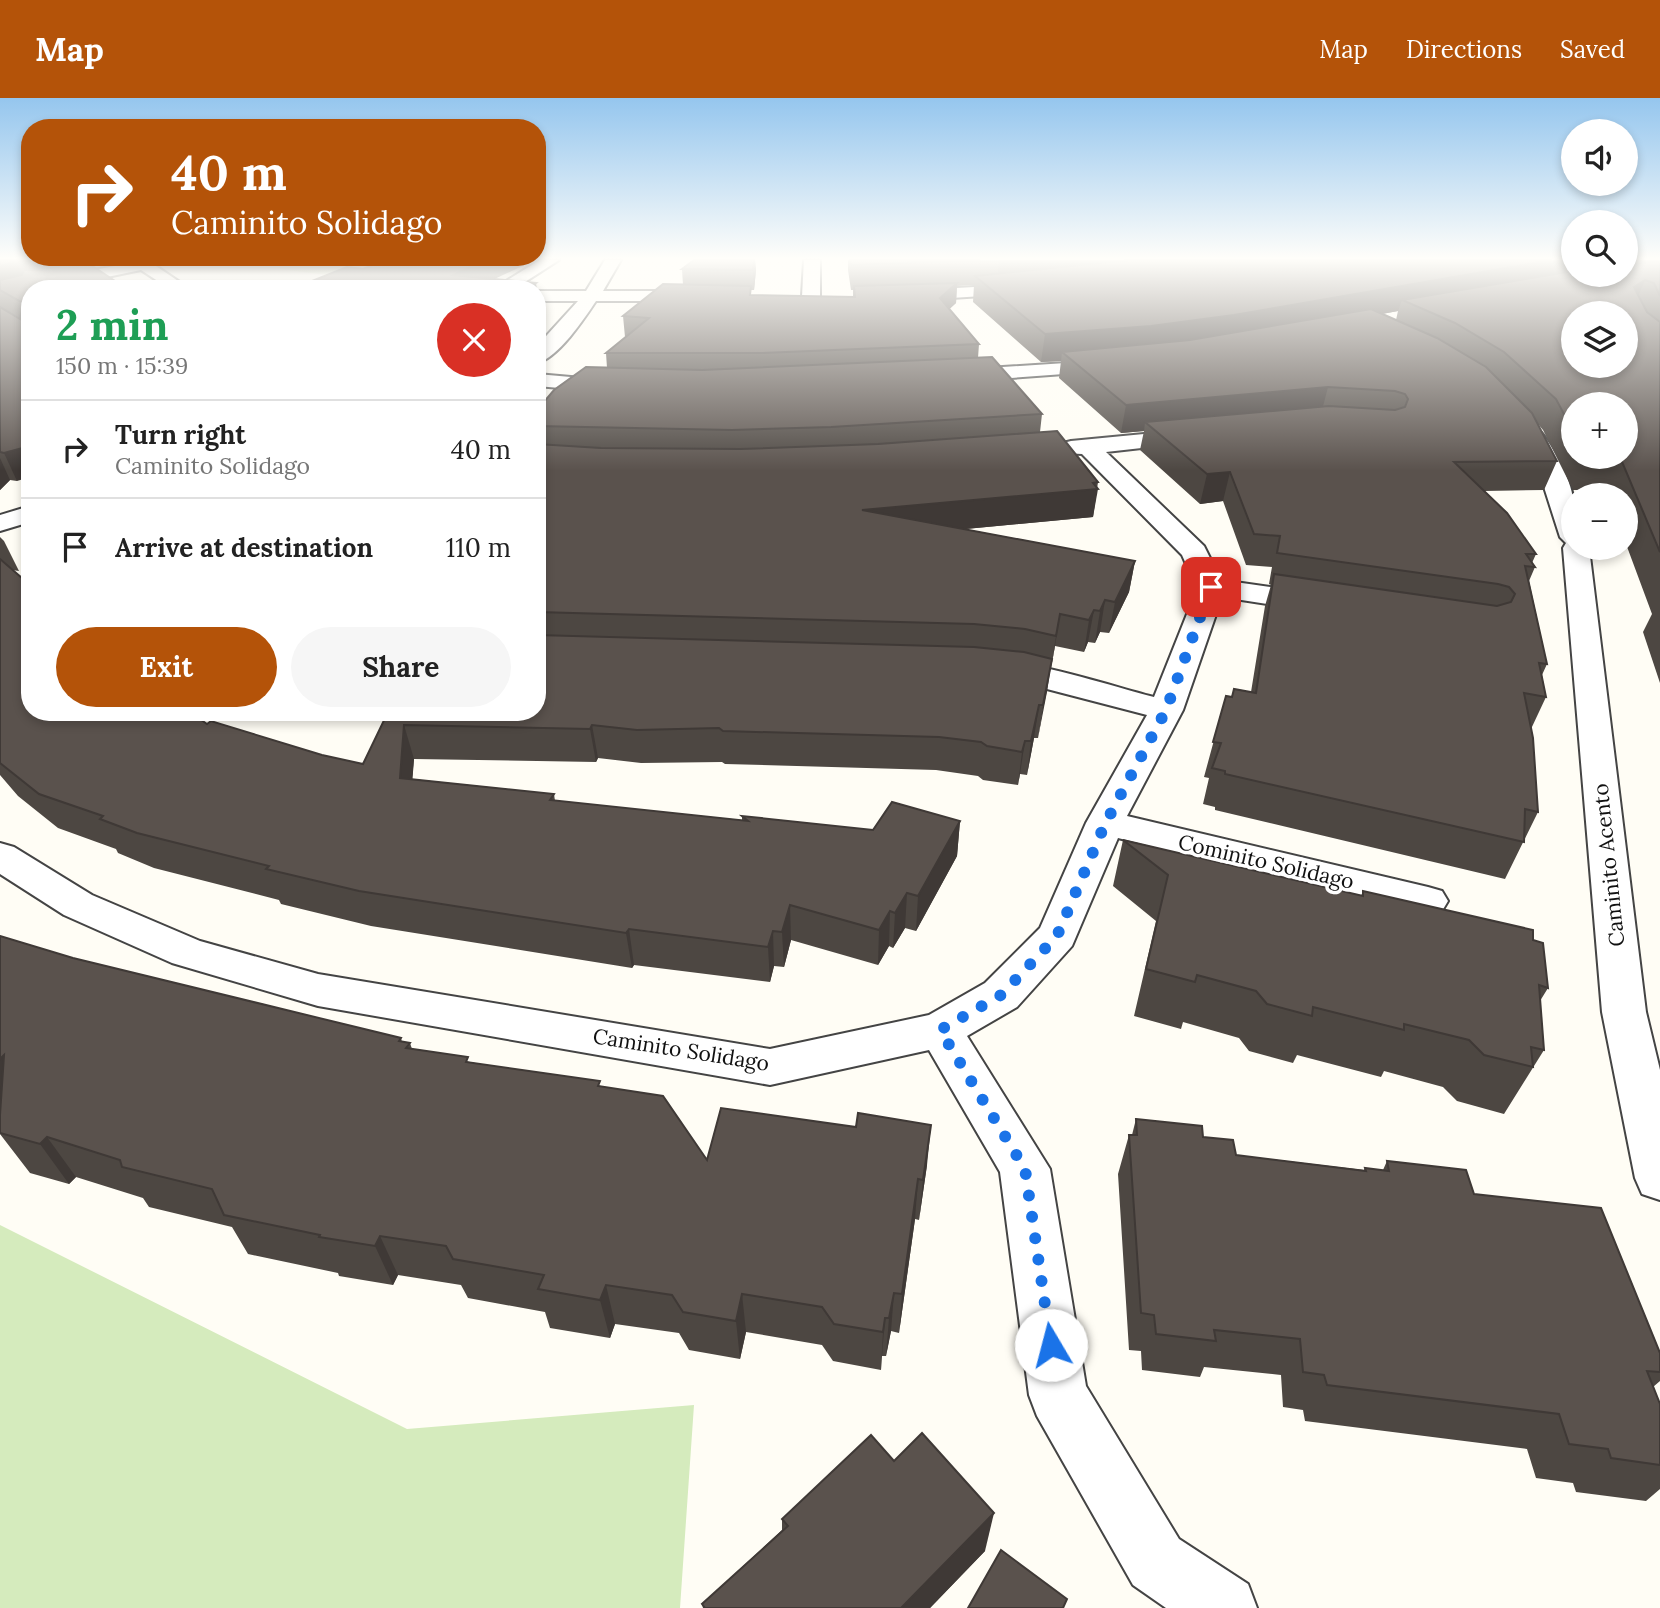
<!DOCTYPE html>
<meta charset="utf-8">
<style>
:root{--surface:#fff;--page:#f6f6f6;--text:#222;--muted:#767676;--line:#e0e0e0;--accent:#b45309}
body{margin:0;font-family:Lora,serif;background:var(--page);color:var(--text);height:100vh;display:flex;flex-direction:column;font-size:26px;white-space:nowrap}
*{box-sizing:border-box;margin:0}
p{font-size:23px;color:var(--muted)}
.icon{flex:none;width:38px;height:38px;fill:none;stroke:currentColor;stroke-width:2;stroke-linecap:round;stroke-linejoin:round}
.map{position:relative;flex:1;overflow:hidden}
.side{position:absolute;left:21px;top:182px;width:525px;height:441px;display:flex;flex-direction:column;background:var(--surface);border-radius:28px;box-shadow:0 4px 10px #0003}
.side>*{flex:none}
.guide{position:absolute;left:21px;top:21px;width:525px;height:147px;border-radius:28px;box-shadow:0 4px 10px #0003;background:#b45309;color:#fff;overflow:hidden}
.tools{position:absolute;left:1561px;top:21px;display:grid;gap:14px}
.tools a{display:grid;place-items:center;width:77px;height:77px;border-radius:50%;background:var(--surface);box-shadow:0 4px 10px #0003;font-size:35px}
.pin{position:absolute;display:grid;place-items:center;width:60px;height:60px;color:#fff;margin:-30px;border-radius:14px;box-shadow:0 4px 10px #0006}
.me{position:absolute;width:77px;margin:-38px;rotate:352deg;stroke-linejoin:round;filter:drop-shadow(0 0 5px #0008)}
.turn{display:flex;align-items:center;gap:24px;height:147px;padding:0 35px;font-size:32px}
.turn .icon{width:91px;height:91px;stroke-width:2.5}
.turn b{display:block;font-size:49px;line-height:60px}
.round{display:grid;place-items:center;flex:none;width:74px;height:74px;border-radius:37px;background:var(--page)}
.headline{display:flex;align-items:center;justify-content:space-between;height:119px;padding:0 35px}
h1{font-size:42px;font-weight:700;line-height:52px;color:#1e9e55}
.button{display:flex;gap:14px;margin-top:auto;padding:14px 35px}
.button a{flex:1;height:80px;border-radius:42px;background:var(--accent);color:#fff;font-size:28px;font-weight:700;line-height:80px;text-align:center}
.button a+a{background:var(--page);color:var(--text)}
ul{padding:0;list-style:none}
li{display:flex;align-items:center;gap:21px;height:98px;padding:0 35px;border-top:2px solid var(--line)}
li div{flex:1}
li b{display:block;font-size:26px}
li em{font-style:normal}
header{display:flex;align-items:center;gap:42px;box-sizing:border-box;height:98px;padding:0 35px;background:var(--accent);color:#fff}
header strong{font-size:33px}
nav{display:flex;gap:38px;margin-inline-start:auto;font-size:24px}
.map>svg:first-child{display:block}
.green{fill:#d5ebbd}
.pitch{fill:#e6f2cf}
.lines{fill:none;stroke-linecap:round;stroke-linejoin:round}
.minor-casing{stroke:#444;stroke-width:4}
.minor{fill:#fff;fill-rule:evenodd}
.wall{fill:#4d4742;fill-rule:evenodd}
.shaded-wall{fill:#3f3936}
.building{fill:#5a524d;stroke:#3f3936;stroke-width:2;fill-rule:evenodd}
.route{stroke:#1a73e8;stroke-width:12;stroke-dasharray:0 21.6}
.labels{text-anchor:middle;stroke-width:7;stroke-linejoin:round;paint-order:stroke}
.street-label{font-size:21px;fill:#111;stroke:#fff}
</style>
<header>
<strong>Map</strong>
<nav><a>Map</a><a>Directions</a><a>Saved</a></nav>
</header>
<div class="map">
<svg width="1660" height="1510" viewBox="0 0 1660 1510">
<rect width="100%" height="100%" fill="#fffdf5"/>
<path class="green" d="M0 1127 407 1331 694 1307 680 1510H0Z"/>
<path class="pitch" d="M293 162H416L357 181 280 171 279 167Z"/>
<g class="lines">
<defs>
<g id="minor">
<path d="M121 162 150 164 190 191H170L141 172 49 191H30V196L0 204V193L37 183 125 166Z"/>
<path d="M540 162H559L514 191H493Z"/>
<path d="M605 162H621L603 193H704L713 198 704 203H596C584 221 558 260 537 265V248L578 203H537V193H586Z"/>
<path d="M804 162H820V198L817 202 811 203 802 198Z"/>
<path d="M1025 186 1034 191 1031 195 904 203 895 198 904 193Z"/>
<path d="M1112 262 1119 264 1122 268 1119 272 956 284 949 282 946 278 949 274 956 272Z"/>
<path d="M537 276 616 283 623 285 626 289 623 293 616 295 537 288Z"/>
<path d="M1525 323C1545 328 1571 380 1573 400 1575 416 1573 433 1573 450H1589L1646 914 1660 972V1102L1642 1096 1635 1080 1602 914 1563 450 1566 445 1560 439 1537 367 1514 330 1517 325Z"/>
<path d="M1196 331 1204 333 1207 338 1204 343 1106 354 1204 448 1221 482 1319 496 1329 499 1334 505 1329 511 1319 514 1222 499 1183 612 1127 718 1428 789 1442 793 1448 803 1442 813 1428 817 1118 740 1072 848 1017 909 967 938 1050 1071 1086 1288 1179 1441 1248 1486 1257 1510H1166L1133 1487 1037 1318 1029 1297 1000 1074 929 952 770 987 318 908 172 865 64 817 0 776V745L14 749 92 797 200 843 318 876 770 951 929 917 985 885 1040 830 1086 725 1147 617 1020 584 986 579 981 572 986 565C1019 557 1117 590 1154 599L1197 491 1182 457 1082 356 1063 355 1059 350 1063 345 1071 343Z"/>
<path d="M30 408V424L0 433V417Z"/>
</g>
</defs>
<use href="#minor" class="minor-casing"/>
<use href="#minor" class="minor"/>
</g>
<g class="wall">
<path d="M0 162 88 165 30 191 17 383 10 382 0 392Z"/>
<path d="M694 162H755L756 172 754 192H751V197L853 199V192H851L848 172V162H1660V585L1643 534 1652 516 1626 446V397H1607L1606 392H1573L1543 332 1538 326 1557 363 1544 392 1484 393 1536 456 1532 465 1535 469 1529 483 1547 566 1542 577 1546 599 1531 631 1538 714 1505 781 1215 712V709L1203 706 1209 680 1204 679 1226 598 1232 599 1251 594 1265 508 1271 487 1269 486 1272 469 1246 467 1223 403 1200 406 1140 352 1144 333 1121 335 1059 280 1061 263 1041 264 973 204 974 187 957 188 956 205 949 211 979 246 978 260 1042 316 1040 334 1098 384 1093 419 965 431 1135 463 1129 494 1109 535 1100 534 1095 545 1088 544 1084 554 1055 548 1051 570H1050L1038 640H1034L1027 677 1020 676 1018 687 983 682 978 678 936 672 725 666 722 664 641 665 598 660 596 664 414 661 412 681 554 696 555 703 742 722V718L873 732 960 723 957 758 916 833 905 830 893 850 889 848 878 867 791 842 784 869 774 868 770 884 634 867 632 870 371 828 281 806 279 802 154 770 118 755 116 751 58 730 18 698 0 677V439L4 443 19 473 12 472 30 614 207 626 322 657 363 666 388 614H537V312L607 270 606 255 625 239 623 218 683 187 682 171ZM1398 213 1396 222 1382 216ZM1573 306 1626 359H1573Z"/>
<path d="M1123 742 1361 798 1363 793 1533 842 1548 890 1540 903 1544 952 1504 1016 1457 1003 1443 989 1384 973 1381 979 1297 957 1293 965 1249 953 1239 940 1183 924 1181 931 1134 918 1156 823 1113 788Z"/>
<path d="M0 838 73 860 401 940 402 944 410 945 412 951 470 964 601 988 707 1062 927 1067 919 1122 915 1121 899 1235 891 1233 886 1258H882L881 1272 833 1263 822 1247 746 1234 740 1261 689 1252 679 1235 615 1226 610 1240 550 1230 545 1214 468 1200 461 1187 398 1177 393 1187 339 1178 338 1175 248 1156 232 1129 149 1109 143 1100 76 1079 69 1086 30 1075 0 1036Z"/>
<path d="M1136 1021 1203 1039 1236 1057 1364 1072 1365 1070 1383 1072 1387 1063 1474 1096 1660 1255V1283L1653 1289 1660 1306V1391L1646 1403 1576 1394 1573 1385 1536 1380 1527 1351 1305 1323 1303 1312 1283 1309 1281 1277 1204 1269 1200 1279 1142 1272 1141 1253 1129 1252 1118 1076 1129 1037H1132Z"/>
<path d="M894 1363 985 1453 930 1510H703L702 1506 782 1432V1421Z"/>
</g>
<g class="shaded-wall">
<path d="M20 162H101L66 170 0 192V168Z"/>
<path d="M486 162H535L473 191 453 177Z"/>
<path d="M754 162H755L756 172 754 192 753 172Z"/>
<path d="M999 162H1196L997 186Z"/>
<path d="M1552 162H1573V177L1402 202 1398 213 1229 244 1062 254 1061 263 1041 264 1045 236Z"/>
<path d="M1626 162H1660V172L1626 176Z"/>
<path d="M1645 182 1634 208V189Z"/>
<path d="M536 185 537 191H527Z"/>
<path d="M957 185 956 205 939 221 940 200Z"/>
<path d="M537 191 540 208 537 209Z"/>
<path d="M1328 289 1321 316 1145 324 1144 333 1121 335 1126 307Z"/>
<path d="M30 348V379L17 383 4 355Z"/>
<path d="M0 360 10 382 0 392Z"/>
<path d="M1230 374 1223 403 1200 406 1207 376Z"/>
<path d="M1098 391 1093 419 861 441 862 412Z"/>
<path d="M1135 463 1129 494 1109 535 1115 504Z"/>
<path d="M1105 502 1100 534 1095 545 1100 513Z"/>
<path d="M1094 512 1088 544 1084 554 1089 522Z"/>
<path d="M1060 516 1055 548 1051 570 1056 538Z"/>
<path d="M1052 561 1047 594 1038 640 1043 607Z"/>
<path d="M1039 607 1034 640 1027 677 1031 643Z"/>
<path d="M404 627 414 661 410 714 400 680Z"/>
<path d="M592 627 598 660 596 664 590 631Z"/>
<path d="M1025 643 1020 676 1018 687 1022 654Z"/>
<path d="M960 723 957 758 916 833 918 798Z"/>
<path d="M907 795 905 830 893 850 895 815Z"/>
<path d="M790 807 791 842 784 869 782 834Z"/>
<path d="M890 813 889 848 878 867 879 832Z"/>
<path d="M629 831 634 867 632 870 626 835Z"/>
<path d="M773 833 774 868 770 884 768 849Z"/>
<path d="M4 957 0 1030V961Z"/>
<path d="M931 1027 927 1067 919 1122 923 1082Z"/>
<path d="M47 1039 76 1079 69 1086 40 1046Z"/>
<path d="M918 1081 915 1121 899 1235 902 1196Z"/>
<path d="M380 1138 398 1177 393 1187 375 1148Z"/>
<path d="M606 1187 615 1226 610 1240 600 1202Z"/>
<path d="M894 1195 891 1233 886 1258 889 1220Z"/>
<path d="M742 1196 746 1234 740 1261 736 1223Z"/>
<path d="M885 1220 882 1258 881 1272 883 1234Z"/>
<path d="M994 1415 985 1453 930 1510H901Z"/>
</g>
<g class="building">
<path d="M0 162H20L0 168Z"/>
<path d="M386 162H486L453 177 536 185 527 191H292L347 169 363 171Z"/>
<path d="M694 162H754L753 172 682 171Z"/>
<path d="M850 162H980L851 167Z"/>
<path d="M1129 162H1552L1234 217 1151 228 1045 236 975 178Z"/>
<path d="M85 163 127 191H30V348L4 355 0 354V209L20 221 23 205 0 192V182L22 177 24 172H41Z"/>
<path d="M1660 163V198L1654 185 1645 182 1634 189 1647 214 1660 224V454L1620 359H1587H1626V306H1573V333L1556 301 1504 254 1455 225 1402 202 1573 173V177H1626V167ZM1573 215H1626V268H1573Z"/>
<path d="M957 185 940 200 979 246 760 255H606L649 220 623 218 663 186 751 188 750 197 855 199 854 188Z"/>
<path d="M1371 211 1437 240 1486 269 1532 315 1557 363 1454 364 1507 415 1536 456H1526L1535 469 1525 468 1547 566 1539 565 1546 599 1524 595 1533 640 1538 714 1525 711 1524 744 1225 676V673L1212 670 1221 645 1213 644 1226 598 1232 599 1234 591 1256 595 1274 476 1497 508 1511 504 1515 496 1509 489 1498 486 1277 455 1280 438 1254 436 1230 374 1207 376 1145 324 1329 308 1395 312 1405 309 1408 301 1405 296 1395 293 1328 289 1126 307 1062 254 1190 242Z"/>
<path d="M992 259 1042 316 831 329 732 332 537 328V312L554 292 586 269 702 272Z"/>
<path d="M1057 333 1098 384 1093 385 1098 391 862 412 1135 463 1115 504 1105 502 1100 513 1094 512 1089 522 1060 516 1056 538 1025 531 974 526 537 514V346L601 350 740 351 878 346Z"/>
<path d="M0 461 30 487V614H190L207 626 211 623 322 657 363 666 388 614H537V537L974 549 1024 554 1052 561 1043 607H1039L1031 643H1025L1022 654 987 648 981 644 939 639 723 633 719 630 637 632 592 627 590 631 404 627 400 680 554 696 550 702 748 723 742 718 873 732 892 704 960 723 918 798 907 795 895 815 890 813 879 832 790 807 782 834 773 833 768 849 629 831 626 835 359 793 266 771 269 768 137 735 100 721 103 718 39 696 0 665Z"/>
<path d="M1123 742 1363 798V793L1533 832V842L1543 845 1548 890 1539 887 1544 952 1531 949 1533 969 1484 957 1469 942 1404 926V932L1313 909 1312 918 1267 906 1256 893 1197 877 1195 884 1146 871 1168 777Z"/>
<path d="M0 838 73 860 401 940 399 943 410 945 406 950 468 959 466 964 600 983 598 988 663 998 707 1062 721 1010 856 1029 858 1015 931 1027 923 1082 918 1081 902 1196 894 1195 889 1220H885L883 1234 834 1226 822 1209 742 1196 736 1223 683 1214 672 1197 606 1187 600 1202 538 1191 544 1177 453 1161 446 1148 380 1138 375 1148 319 1139 320 1137 224 1117 212 1091 122 1069 120 1062 47 1039 40 1046 0 1035V1017L4 957 0 961Z"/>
<path d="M1136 1021 1202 1028 1203 1039 1233 1042 1236 1057 1366 1073 1365 1070 1389 1073 1387 1063 1466 1072 1474 1096 1601 1110 1660 1255V1274L1647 1273 1660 1306V1367L1611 1360 1608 1351 1569 1346 1559 1316 1327 1287 1324 1277 1303 1274 1300 1241 1214 1232 1216 1243 1156 1236 1154 1217 1141 1215 1129 1037H1137Z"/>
<path d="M922 1335 994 1415 901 1510H705L702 1506 788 1428 782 1421 871 1337 894 1363Z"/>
<path d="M1001 1452 1067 1501 1063 1510H968Z"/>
</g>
<linearGradient id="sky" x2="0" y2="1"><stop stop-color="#95c6ee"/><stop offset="0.43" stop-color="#fffefa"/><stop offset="1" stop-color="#fffefa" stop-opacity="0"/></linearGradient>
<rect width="1660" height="373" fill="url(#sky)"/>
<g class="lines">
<path class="route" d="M1051 1247 1025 1071 940 932 1001 897 1057 838 1105 726 1166 612 1211 489"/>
</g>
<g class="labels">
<g class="street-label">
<text transform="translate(1266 764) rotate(13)" y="7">Cominito Solidago</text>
<text transform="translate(1609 767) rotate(-96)" y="7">Caminito Acento</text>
<text transform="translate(681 952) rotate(9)" y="7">Caminito Solidago</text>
</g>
</g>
</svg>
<div class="tools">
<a><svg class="icon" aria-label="sound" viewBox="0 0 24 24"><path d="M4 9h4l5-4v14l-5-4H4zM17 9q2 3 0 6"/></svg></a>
<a><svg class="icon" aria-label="search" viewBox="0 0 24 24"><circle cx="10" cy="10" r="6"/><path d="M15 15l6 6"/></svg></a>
<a><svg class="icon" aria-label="layers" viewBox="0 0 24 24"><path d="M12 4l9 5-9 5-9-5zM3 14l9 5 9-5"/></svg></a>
<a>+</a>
<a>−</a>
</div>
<div class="pin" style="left:1211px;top:489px;background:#d93025"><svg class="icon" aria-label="arrive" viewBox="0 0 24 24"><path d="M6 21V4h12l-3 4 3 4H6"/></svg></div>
<svg class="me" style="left:1051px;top:1247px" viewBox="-20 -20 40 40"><circle r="19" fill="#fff"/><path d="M0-13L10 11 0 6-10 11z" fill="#1a73e8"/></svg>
<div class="guide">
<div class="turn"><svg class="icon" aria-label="right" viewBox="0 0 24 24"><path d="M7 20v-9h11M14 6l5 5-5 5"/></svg><div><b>40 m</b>Caminito Solidago</div></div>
</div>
<section class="side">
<div class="headline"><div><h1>2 min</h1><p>150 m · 15:39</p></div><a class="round" style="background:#d93025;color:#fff"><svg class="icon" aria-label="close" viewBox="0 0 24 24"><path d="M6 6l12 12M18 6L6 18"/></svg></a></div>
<ul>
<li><svg class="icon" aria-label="right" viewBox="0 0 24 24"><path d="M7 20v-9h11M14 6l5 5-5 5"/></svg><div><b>Turn right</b><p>Caminito Solidago</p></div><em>40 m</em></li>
<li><svg class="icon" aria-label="arrive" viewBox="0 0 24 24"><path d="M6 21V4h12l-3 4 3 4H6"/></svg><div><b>Arrive at destination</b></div><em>110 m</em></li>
</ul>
<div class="button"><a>Exit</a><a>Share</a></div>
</section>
</div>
